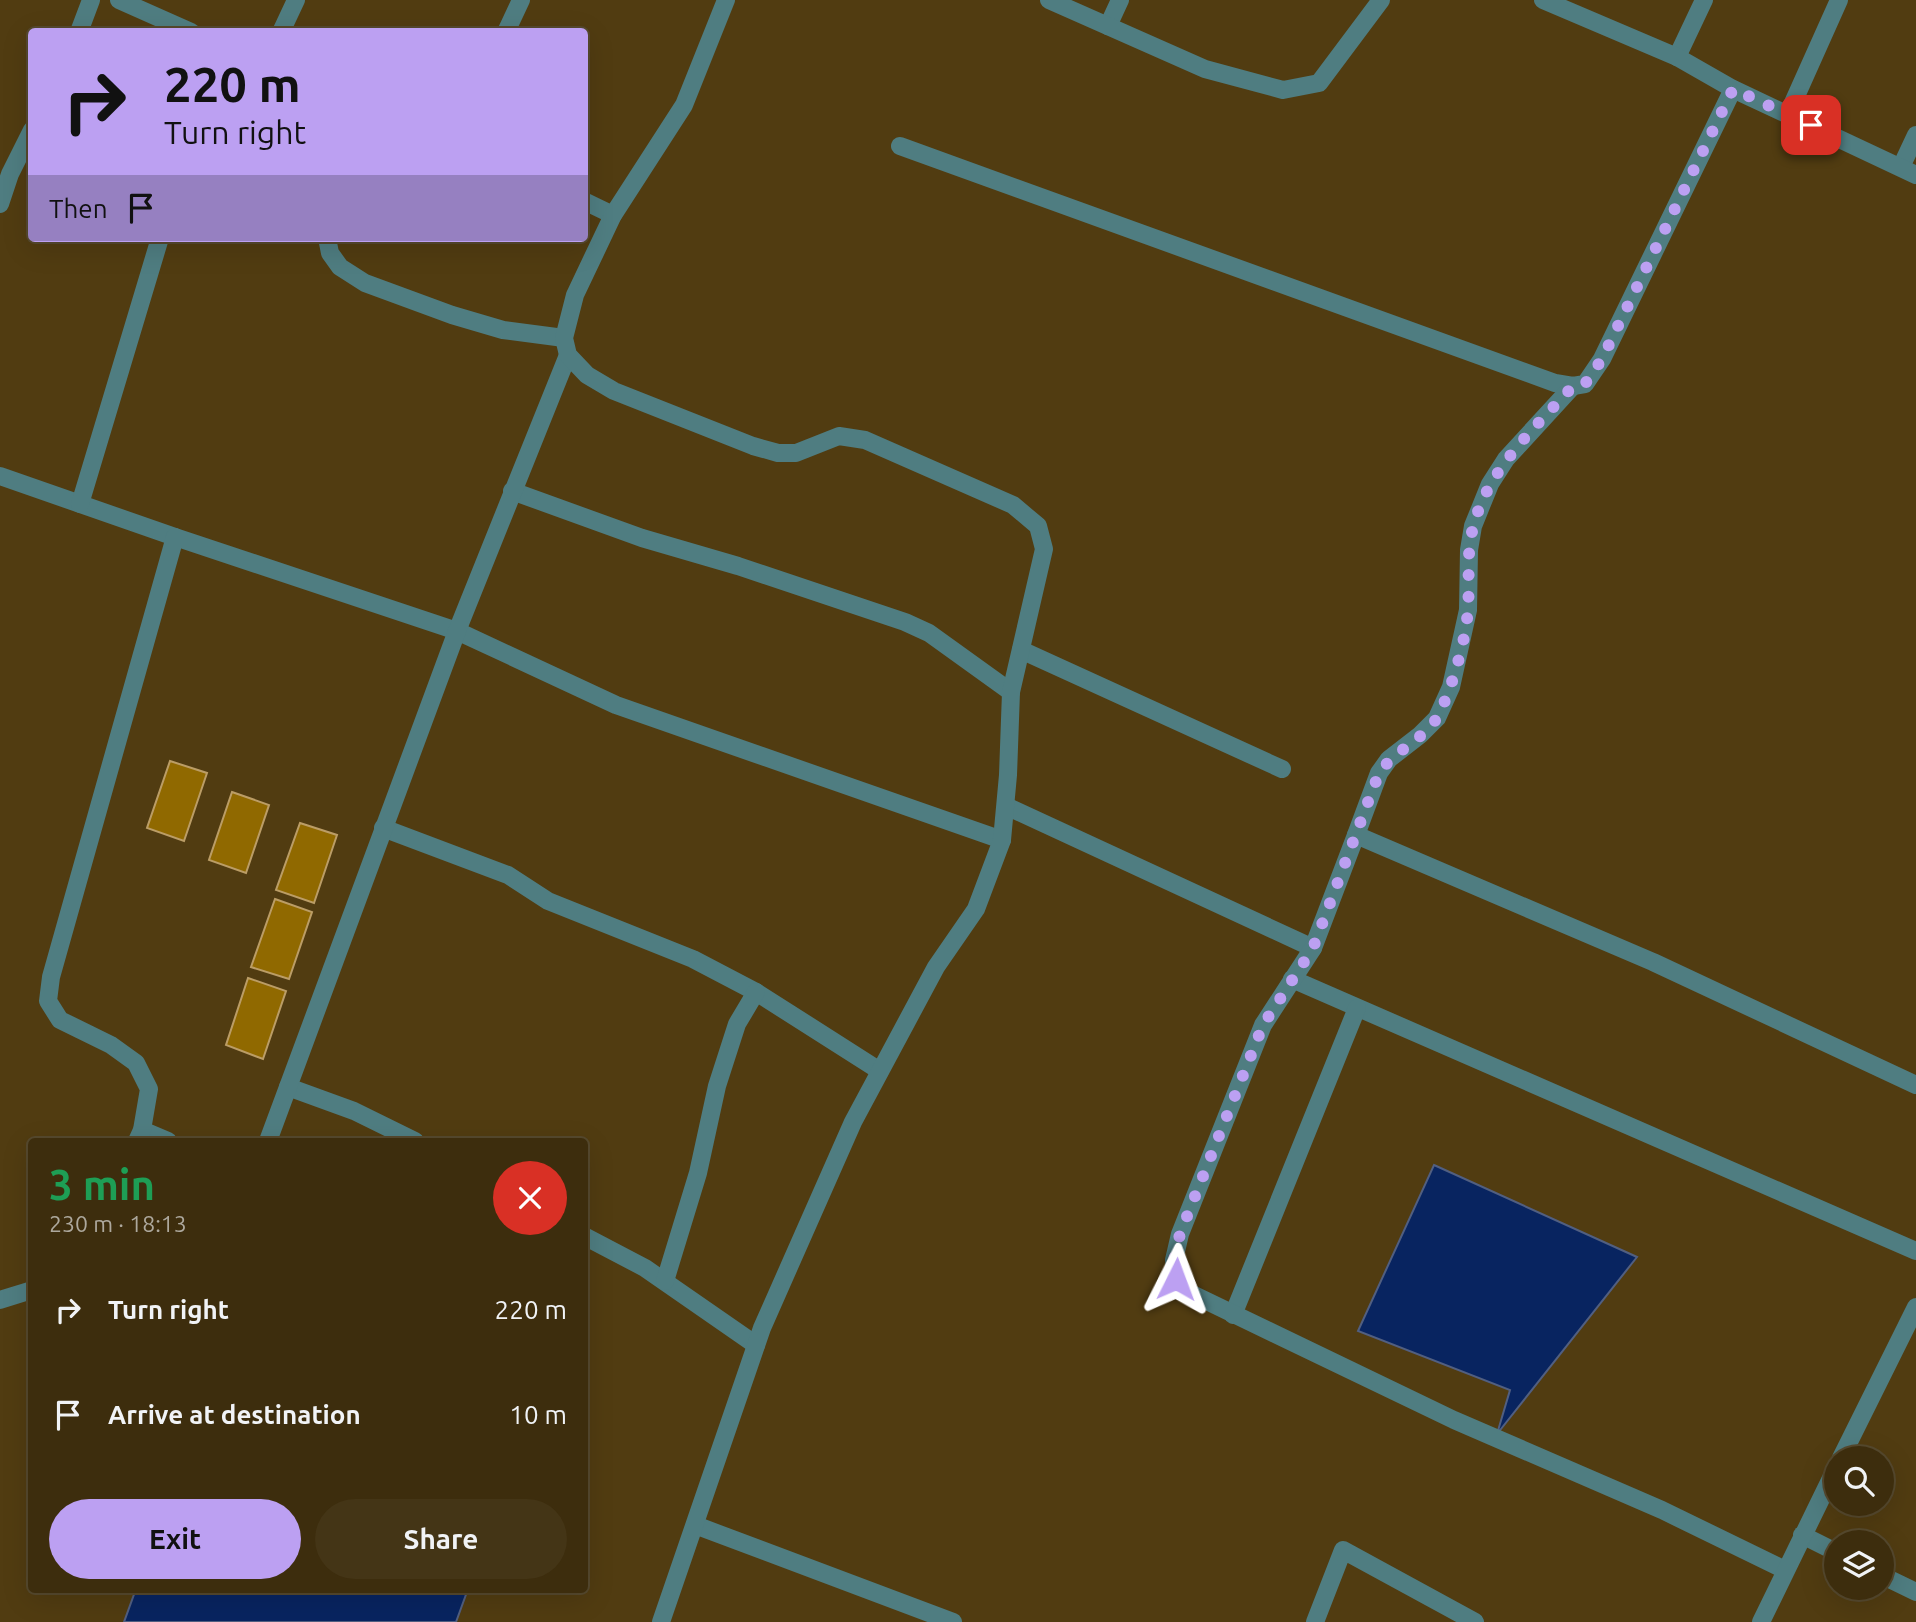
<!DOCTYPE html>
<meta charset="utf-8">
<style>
:root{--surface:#3d2d0d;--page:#443516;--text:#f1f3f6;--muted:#ada89d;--line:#56492e;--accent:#bca0f2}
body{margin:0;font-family:Ubuntu,sans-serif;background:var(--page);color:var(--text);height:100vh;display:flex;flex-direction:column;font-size:26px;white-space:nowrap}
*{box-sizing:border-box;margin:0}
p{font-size:23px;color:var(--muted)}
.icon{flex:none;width:38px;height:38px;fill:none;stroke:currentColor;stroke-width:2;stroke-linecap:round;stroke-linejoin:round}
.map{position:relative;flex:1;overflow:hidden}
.details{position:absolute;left:28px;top:1138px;width:560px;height:455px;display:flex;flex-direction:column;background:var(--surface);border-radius:7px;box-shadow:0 7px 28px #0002,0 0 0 2px var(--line)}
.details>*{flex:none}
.top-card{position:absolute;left:28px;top:28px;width:560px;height:214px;border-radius:7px;box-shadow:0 7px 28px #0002,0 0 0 2px var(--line);background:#bca0f2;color:#111;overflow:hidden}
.fabs{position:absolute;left:1824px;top:1446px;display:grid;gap:14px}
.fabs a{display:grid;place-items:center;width:70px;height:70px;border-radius:50%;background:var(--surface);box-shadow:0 7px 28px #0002,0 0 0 2px var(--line);font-size:35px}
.pin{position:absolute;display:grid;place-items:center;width:60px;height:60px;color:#fff;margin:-30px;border-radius:14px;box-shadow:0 4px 10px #0006}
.me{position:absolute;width:77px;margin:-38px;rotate:3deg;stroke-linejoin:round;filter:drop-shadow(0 0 5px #0008)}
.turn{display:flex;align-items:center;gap:24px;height:147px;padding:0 21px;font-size:32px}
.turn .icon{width:91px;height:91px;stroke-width:2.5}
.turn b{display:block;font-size:49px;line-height:60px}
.then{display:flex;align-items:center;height:66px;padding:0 21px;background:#0003;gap:14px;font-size:26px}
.round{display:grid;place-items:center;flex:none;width:74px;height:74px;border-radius:37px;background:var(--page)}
.head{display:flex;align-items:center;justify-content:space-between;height:119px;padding:0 21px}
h1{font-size:42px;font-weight:700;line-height:52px;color:#1e9e55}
.cta{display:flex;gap:14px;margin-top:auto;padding:14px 21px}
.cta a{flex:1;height:80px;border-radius:42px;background:var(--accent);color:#111;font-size:28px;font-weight:700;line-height:80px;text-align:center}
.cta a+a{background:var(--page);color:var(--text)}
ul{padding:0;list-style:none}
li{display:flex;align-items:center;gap:21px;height:105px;padding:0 21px}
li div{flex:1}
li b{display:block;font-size:26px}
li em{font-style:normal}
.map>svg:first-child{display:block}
.water{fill:#082460;stroke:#515f81;stroke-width:2}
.building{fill:#906900;stroke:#bb9d66;stroke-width:2}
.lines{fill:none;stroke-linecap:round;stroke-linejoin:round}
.minor{stroke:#4f7d81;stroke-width:18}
.tertiary{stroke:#4f7d81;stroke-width:18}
.route{stroke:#bca0f2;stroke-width:12;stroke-dasharray:0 21.6}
</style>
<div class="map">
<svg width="1916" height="1622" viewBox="0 0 1916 1622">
<rect width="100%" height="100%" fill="#513c11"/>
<g class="water">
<path d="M1434 1165 1637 1257 1497 1434 1510 1390 1358 1331Z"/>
<path d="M136 1589H468L456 1622H124Z"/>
</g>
<g class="building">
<path d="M170 761 207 773 184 841 147 828Z"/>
<path d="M232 792 269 805 246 873 209 860Z"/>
<path d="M300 823 337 835 314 903 276 890Z"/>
<path d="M275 899 312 912 289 979 251 967Z"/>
<path d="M248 978 286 991 263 1059 226 1045Z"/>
</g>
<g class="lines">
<g class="minor">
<path d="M119 0 191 32"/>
<path d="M1108 26 1120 0"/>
<path d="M79 32 91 0"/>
<path d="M281 32 296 0"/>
<path d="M506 32 521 0"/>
<path d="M1677 57 1704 0"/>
<path d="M1788 114 1839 0"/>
<path d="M900 146 1555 383 1573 386 1585 384 1602 359 1733 89"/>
<path d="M1901 167 1916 135"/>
<path d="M584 201 613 215"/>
<path d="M0 204 10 174 32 130"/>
<path d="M327 238 330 253 340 267 365 283 452 315 503 330 564 338"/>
<path d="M0 476 175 537"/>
<path d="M512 491 642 538 738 566 905 622 929 633 1011 692"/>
<path d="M80 504 160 238"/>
<path d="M1021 650 1282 769"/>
<path d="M1006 806 1313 948"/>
<path d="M383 828 508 875 548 901 693 959 756 992 880 1071"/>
<path d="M1356 835 1379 773 1389 759 1420 735 1437 718 1451 687 1468 610 1469 550 1473 526 1490 484 1506 459 1573 386"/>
<path d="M1292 979 1916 1251"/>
<path d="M288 1087 354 1111 415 1141"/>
<path d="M142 1130 168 1141"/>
<path d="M137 1141 142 1130 149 1089 136 1063 111 1045 60 1020 48 1001 51 977 175 537 457 631 616 705 1002 840"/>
<path d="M268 1141 457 631 568 355"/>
<path d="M584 1236 645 1268 756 1345"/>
<path d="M665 1281 698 1173 717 1086 737 1024 756 992"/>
<path d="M0 1300 32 1290"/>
<path d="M1233 1315 1357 1008"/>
<path d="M1841 1458 1916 1307"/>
<path d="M695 1525 953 1622"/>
<path d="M1802 1535 1836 1552"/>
<path d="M1785 1570 1662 1510 1454 1420 1188 1292 1176 1279 1174 1260 1180 1234 1263 1025 1313 948 1356 835 1653 962 1916 1085"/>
<path d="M1881 1575 1916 1592"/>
<path d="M661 1622 762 1328 853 1122 936 967 976 909 1002 840 1008 775 1011 692 1044 549 1038 526 1013 505 865 440 839 436 796 453H778L753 446 614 391 587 375 568 355 564 338 575 295 613 215 684 105 726 0"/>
<path d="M1315 1622 1343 1550 1475 1622"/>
<path d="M1761 1622 1836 1468"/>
</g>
<g class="tertiary">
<path d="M1049 0 1205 69 1283 90 1319 83 1381 0"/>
<path d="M1543 0 1677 57 1733 89 1916 175"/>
</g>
</g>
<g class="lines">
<path class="route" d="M1176 1279 1174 1260 1180 1234 1263 1025 1313 948 1379 773C1395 750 1428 737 1439 714 1452 688 1467 637 1468 607 1470 581 1466 554 1473 528 1487 470 1534 429 1573 386L1585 384 1602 359 1733 89 1811 125"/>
</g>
</svg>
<div class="fabs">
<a><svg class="icon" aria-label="search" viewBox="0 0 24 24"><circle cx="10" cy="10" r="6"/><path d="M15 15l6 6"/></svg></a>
<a><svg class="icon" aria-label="layers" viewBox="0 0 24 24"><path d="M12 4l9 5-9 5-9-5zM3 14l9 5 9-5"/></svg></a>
</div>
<div class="pin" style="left:1811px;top:125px;background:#d93025"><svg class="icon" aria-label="arrive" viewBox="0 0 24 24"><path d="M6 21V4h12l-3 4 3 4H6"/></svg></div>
<svg class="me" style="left:1176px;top:1279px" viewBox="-20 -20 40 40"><path d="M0-17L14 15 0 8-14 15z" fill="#bca0f2" stroke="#fff" stroke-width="4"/></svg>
<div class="top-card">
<div class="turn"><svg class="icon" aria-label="right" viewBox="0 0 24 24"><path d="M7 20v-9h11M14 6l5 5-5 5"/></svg><div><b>220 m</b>Turn right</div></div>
<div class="then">Then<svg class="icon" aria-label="arrive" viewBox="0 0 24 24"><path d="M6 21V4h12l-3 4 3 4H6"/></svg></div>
</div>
<section class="details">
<div class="head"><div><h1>3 min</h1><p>230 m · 18:13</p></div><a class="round" style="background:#d93025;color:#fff"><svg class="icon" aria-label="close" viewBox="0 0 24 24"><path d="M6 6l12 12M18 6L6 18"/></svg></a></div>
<ul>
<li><svg class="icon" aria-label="right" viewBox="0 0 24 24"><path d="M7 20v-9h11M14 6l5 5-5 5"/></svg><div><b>Turn right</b></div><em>220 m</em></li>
<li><svg class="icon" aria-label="arrive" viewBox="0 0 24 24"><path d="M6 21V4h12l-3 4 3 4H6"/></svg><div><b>Arrive at destination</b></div><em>10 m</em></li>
</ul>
<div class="cta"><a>Exit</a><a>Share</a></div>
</section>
</div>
